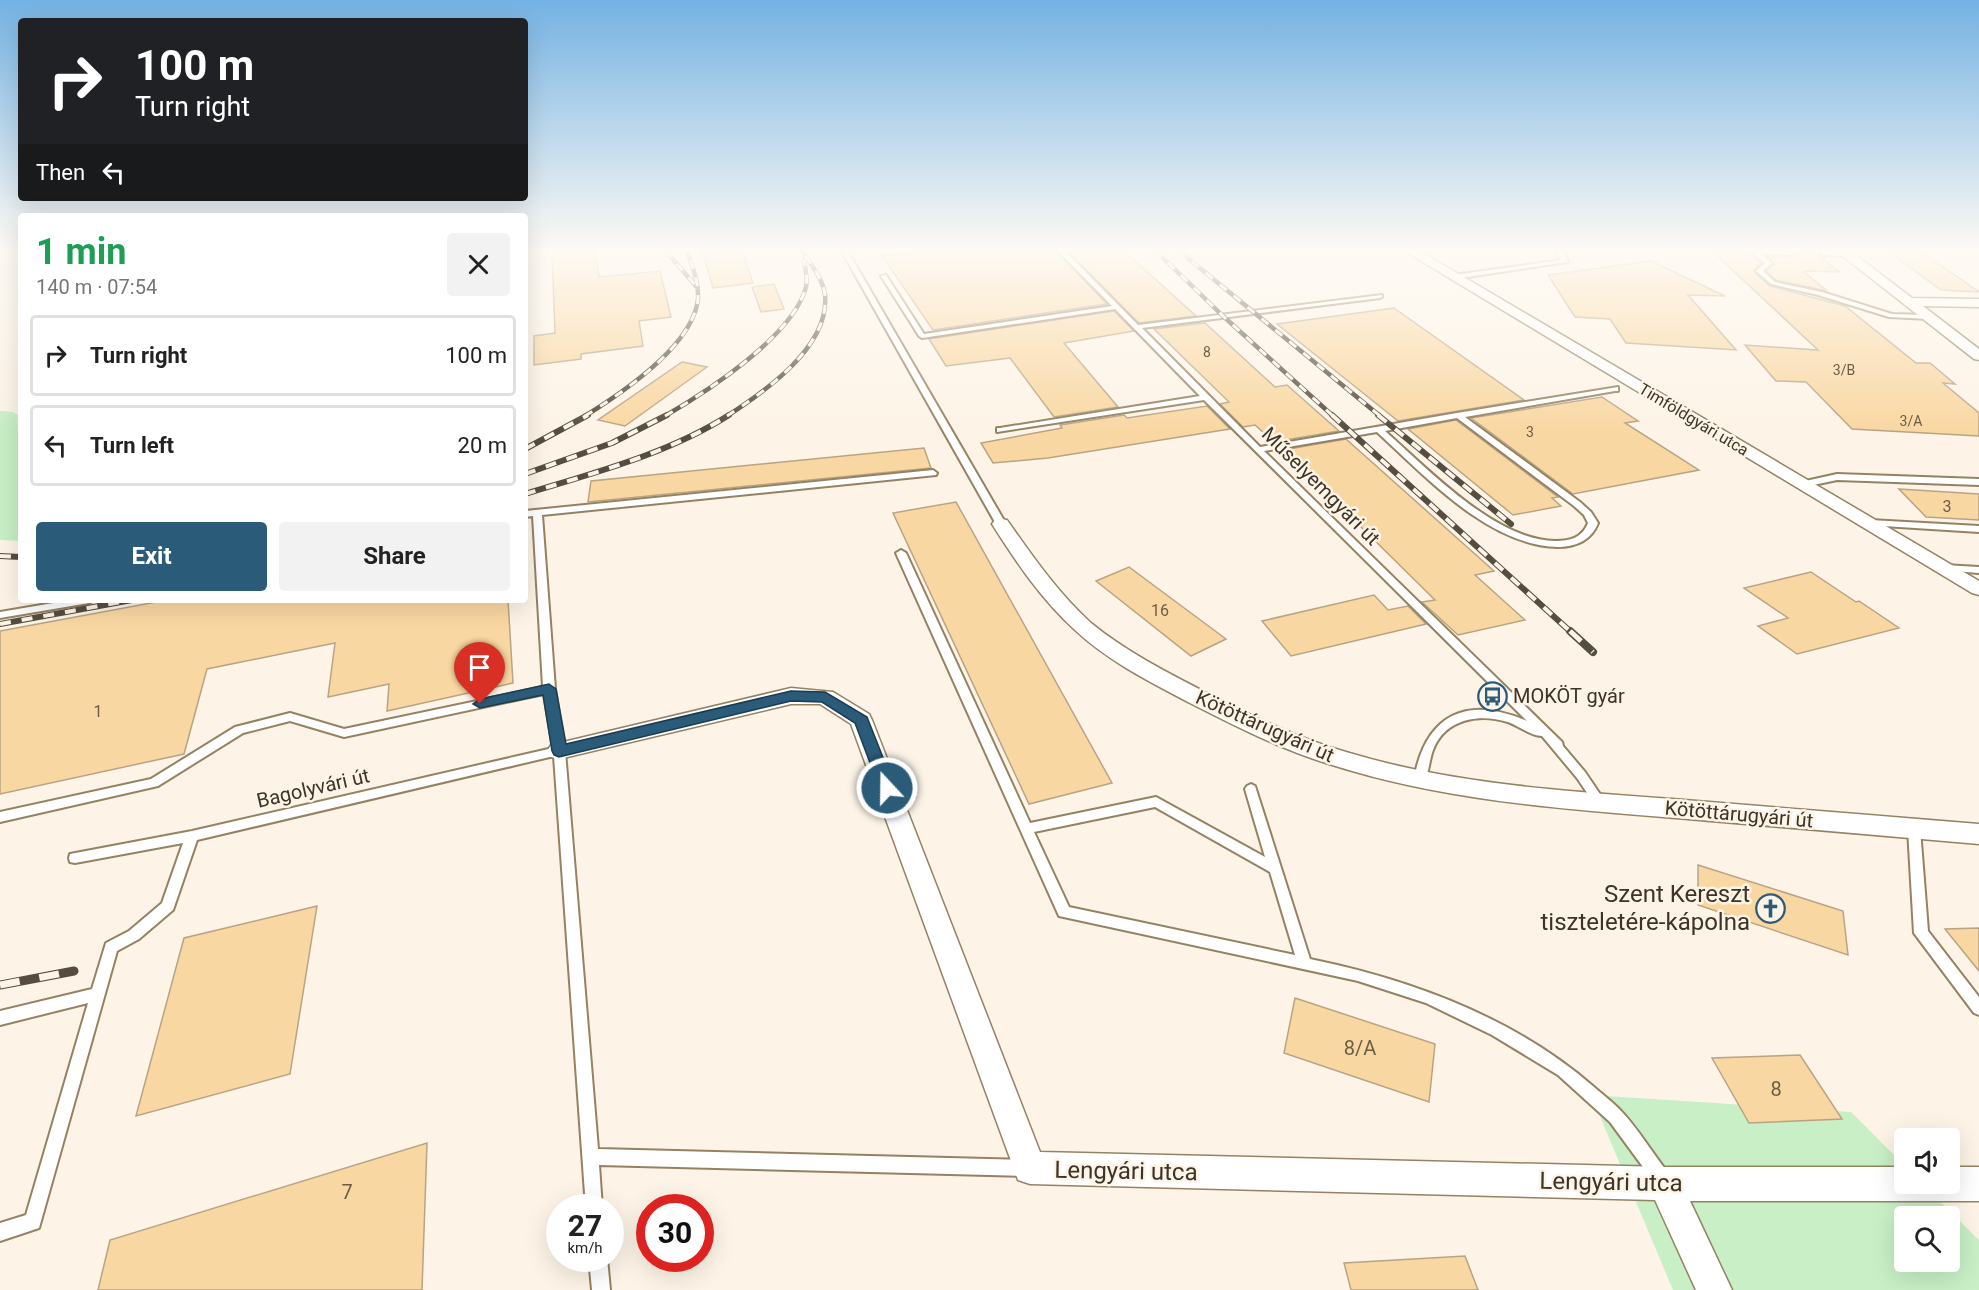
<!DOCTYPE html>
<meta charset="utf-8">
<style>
:root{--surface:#fff;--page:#f2f2f2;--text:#222;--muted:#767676;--line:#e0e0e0;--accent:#2a5c79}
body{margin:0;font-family:Roboto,sans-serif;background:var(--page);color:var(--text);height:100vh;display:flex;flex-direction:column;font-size:22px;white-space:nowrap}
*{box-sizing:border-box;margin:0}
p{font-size:20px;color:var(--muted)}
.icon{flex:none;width:33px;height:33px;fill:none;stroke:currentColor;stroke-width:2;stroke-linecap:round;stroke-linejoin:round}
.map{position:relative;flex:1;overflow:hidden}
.details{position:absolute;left:18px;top:213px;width:510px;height:390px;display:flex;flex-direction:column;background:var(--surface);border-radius:6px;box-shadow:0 6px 24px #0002}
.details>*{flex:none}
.banner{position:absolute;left:18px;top:18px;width:510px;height:183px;border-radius:6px;box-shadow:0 6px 24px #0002;background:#202124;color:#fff;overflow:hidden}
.fabs{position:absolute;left:1894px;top:1128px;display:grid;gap:12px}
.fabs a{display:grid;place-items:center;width:66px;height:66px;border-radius:6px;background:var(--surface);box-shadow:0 6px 24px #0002;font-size:30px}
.speed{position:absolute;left:546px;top:1194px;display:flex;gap:12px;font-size:30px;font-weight:700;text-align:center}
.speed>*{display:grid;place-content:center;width:78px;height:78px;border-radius:50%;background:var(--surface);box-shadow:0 6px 24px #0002;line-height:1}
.speed small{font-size:15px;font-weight:400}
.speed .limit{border:9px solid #d22;background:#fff;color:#111}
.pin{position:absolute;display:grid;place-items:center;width:51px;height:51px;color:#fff;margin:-62px -26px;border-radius:50% 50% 50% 0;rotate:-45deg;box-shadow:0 0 6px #0007}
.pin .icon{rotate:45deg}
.me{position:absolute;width:66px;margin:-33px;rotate:339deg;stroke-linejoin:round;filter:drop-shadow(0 0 4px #0008)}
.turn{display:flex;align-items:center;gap:21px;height:126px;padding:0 18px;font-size:27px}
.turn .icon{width:78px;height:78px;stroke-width:2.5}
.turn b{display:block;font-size:42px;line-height:51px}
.then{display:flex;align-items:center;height:57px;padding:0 18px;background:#0003;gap:12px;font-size:22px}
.round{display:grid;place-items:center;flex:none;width:63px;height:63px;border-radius:6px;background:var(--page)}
.head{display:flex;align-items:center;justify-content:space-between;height:102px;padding:0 18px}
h1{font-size:36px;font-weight:700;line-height:45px;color:#1e9e55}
.button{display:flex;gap:12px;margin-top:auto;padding:12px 18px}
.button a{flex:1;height:69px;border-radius:6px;background:var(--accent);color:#fff;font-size:24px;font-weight:700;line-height:69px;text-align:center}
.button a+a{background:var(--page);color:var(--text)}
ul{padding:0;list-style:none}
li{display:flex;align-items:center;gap:18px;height:81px;margin:0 12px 9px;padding:0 6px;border:3px solid var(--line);border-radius:6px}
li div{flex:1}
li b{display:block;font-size:22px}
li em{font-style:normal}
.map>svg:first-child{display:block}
.green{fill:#c8efc6;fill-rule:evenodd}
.building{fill:#f9d7a2;stroke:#b8a484;stroke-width:1.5}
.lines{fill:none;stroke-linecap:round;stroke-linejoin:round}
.lane-casing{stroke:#958263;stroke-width:4}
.street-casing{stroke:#958263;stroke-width:3}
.lane{fill:#fff;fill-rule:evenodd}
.street{fill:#fff;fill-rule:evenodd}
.rail-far3-casing{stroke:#554d40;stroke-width:4.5}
.rail-far2-casing{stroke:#554d40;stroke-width:6}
.rail-far1-casing{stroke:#554d40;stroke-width:8}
.rail-casing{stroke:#554d40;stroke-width:9}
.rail-far3{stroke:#fdf4e7;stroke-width:3;stroke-dasharray:9;stroke-linecap:butt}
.rail-far2{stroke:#fdf4e7;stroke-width:4;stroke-dasharray:11;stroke-linecap:butt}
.rail-far1{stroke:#fdf4e7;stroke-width:5;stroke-dasharray:15;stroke-linecap:butt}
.rail{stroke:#fdf4e7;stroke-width:7;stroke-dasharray:20;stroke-linecap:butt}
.route{fill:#2a5c79;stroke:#1b3c4f;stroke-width:1.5}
.labels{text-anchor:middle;stroke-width:5;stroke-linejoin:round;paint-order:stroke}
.far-number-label{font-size:14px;fill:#6b5d46}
.far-street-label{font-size:16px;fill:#3c3427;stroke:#fdf4e7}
.number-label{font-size:16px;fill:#6b5d46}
.street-label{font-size:20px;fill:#3c3427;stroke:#fdf4e7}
.poi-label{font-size:20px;fill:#3c3427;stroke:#fdf4e7;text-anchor:start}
.near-number-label{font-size:20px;fill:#6b5d46}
.near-poi-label{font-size:24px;fill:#3c3427;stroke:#fdf4e7;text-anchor:end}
.near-street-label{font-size:24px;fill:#3c3427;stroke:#fdf4e7}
</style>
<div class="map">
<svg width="1979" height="1290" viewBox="0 0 1979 1290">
<rect width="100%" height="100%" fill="#fdf4e7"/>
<g class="green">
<path d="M0 411 13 412 21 417V541L0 540Z"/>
<path d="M1591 1095 1851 1112 1905 1166V1184H1922L1979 1240V1290H1673ZM1905 1216H1950V1262H1905Z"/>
</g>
<g class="building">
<path d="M552 250H595L599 277 660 271 671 317 639 321 643 346 581 354V359L534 365V336L555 333Z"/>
<path d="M702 250H742L753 283 713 288Z"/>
<path d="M928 250H1055L1107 304 933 330 882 256Z"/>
<path d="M1067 250H1123L1196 316 1139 323Z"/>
<path d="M1711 250H1750L1751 255 1761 263 1755 269V273L1770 286 1845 306 1916 363H1930L1955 384 1943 383 1979 413V436L1852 429 1806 382 1776 381 1745 345 1818 350Z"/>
<path d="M1795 250H1811L1840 272 1803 271 1827 291 1776 280 1766 271 1774 263 1768 256 1792 257 1797 253Z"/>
<path d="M1886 250 1922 252 1979 292 1941 290Z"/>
<path d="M1651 261 1725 296 1688 295 1736 350 1626 343 1610 319 1575 317 1548 275Z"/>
<path d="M774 284 784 309 761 312 752 287Z"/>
<path d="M1394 308 1524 400 1398 421 1277 324Z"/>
<path d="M1114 311 1134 331 1064 343 1118 407 1054 417 1010 358 946 366 929 339Z"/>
<path d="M1205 323 1275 387 1287 385 1339 431 1274 442 1255 425 1243 427 1220 404 1229 402 1154 329Z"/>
<path d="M682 362 707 367 625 426 598 420Z"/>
<path d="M1602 397 1638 421 1625 423 1699 470 1573 494 1471 418Z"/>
<path d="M1207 406 1230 429 1048 458 993 463 981 443 1062 428 1060 425 1124 415 1127 418Z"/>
<path d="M1456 420 1558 497 1552 498 1561 506 1513 515 1408 429Z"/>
<path d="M1346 439 1494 571 1475 575 1525 620 1458 635 1422 602 1435 600 1283 450Z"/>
<path d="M924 448 931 468 588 502 591 481Z"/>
<path d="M1899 489 1979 494V520L1926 517Z"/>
<path d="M956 502 1112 783 1029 804 893 513Z"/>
<path d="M1129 567 1226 639 1191 656 1096 581Z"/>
<path d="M1811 572 1856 602 1859 601 1899 628 1797 654 1758 626 1788 618 1744 588Z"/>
<path d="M1374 595 1388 610 1408 606 1426 624 1291 656 1262 621Z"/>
<path d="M167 600H508L513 683 387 711 389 684 328 697 335 643 207 669 184 754 0 794V631Z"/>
<path d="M1698 865 1843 911 1848 955 1698 905Z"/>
<path d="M317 906 290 1074 136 1116 184 938Z"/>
<path d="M1979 928V971L1945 929Z"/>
<path d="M1295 998 1435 1044 1429 1102 1284 1053Z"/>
<path d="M1800 1055 1842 1119 1749 1123 1712 1058Z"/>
<path d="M427 1143 422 1290H98L110 1240Z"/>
<path d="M1465 1256 1478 1290H1351L1344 1263Z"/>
</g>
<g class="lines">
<defs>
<g id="lane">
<path d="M841 250H847L1006 524 1004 526H998L996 524Z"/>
<path d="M1057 250H1064L1138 325 1382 295V297L1380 298 1142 328 1260 447 1457 413 1618 387V391H1615L1465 417 1580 502 1591 512 1598 523C1591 541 1575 547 1557 547 1488 545 1425 476 1377 432L1264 451 1562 742 1563 746 1585 772 1604 800 1606 803 1604 806 1600 808 1596 806 1577 778 1542 736C1531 736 1519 726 1508 722 1478 713 1445 719 1433 750 1429 761 1429 772 1424 782H1416L1414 779C1426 714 1467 695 1527 721L1204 400 997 432V428H1000L1200 396 1115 309 922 338 919 336 881 276 886 275 924 334 1112 306ZM1457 418 1574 506 1584 515 1588 523C1582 538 1570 541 1555 541 1495 540 1428 469 1385 431Z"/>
<path d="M1556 250H1562L1568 261 1567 262 1454 279 1451 277 1454 275 1561 260Z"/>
<path d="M1752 251 1794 252 1795 253 1792 255 1761 254 1772 263 1763 271 1775 282 1822 292 1892 314 1929 315 1932 317 1929 319 1889 317 1818 295 1771 284 1756 271 1765 263 1752 253Z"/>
<path d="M1823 252H1847L1850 254 1847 256 1821 255 1820 254Z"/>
<path d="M933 470 937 473 936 475 542 515 555 689 565 751 598 1149 1025 1160 1031 1162 1033 1168 1031 1174 1025 1176 599 1165 602 1208H586L554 756 197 840 173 910 139 939 117 951 39 1228 0 1241V1223L26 1215 88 1003 0 1025V1011L92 989 106 943 129 931 162 903 183 843 75 863 70 862 69 858 70 854 192 831 553 748 544 694 344 737 290 721 243 733 158 786 0 822V812L151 779 235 727 290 713 344 729 543 687 533 516 525 517V511Z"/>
<path d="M1837 474 1979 479V485L1837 480 1804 487 1800 484 1801 482Z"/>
<path d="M1870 520 1979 526V532L1867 525 1865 523Z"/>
<path d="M901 550 906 553 1030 823 1156 797 1265 857 1245 789 1247 786 1251 784 1255 786 1310 959C1412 980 1515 1018 1594 1087 1603 1095 1614 1103 1622 1112 1638 1129 1651 1151 1666 1170L1668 1176 1666 1182 1660 1184 1654 1182 1610 1122 1558 1075 1492 1035 1426 1003 1358 981 1059 916 896 553ZM1155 807 1270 872 1295 955 1069 907 1034 832Z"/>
<path d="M1944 565 1979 567V573L1941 570 1939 568 1941 566Z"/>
<path d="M71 600H94L89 603 0 618V612Z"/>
<path d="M1914 824 1918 826 1920 829 1928 931 1979 997V1015L1974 1013 1914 933 1908 829 1910 826Z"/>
<path d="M589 1258H607L610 1290H592Z"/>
</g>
<g id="street">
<path d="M1403 250H1418L1979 581V595L1972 593Z"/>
<path d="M1835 250H1849L1912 298 1979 299V307L1923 306 1979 349V360L1974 359Z"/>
<path d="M1001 519 1007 520C1033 557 1058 593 1091 623 1125 651 1166 672 1205 692 1250 715 1297 738 1346 752 1451 784 1563 791 1672 799 1774 807 1877 816 1979 824V844C1878 835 1777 826 1676 818 1559 809 1441 800 1329 764 1280 749 1235 726 1190 703 1150 682 1108 661 1075 630 1042 600 1016 562 992 524L995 520Z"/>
<path d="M791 688 833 692 869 714 872 720 1040 1152 1665 1167H1905V1184H1950V1167H1979V1201H1690L1732 1290H1696L1655 1200 1030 1184 1018 1180 851 724 820 704H791L559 759 551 757 547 751 551 745 559 743Z"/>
</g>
</defs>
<use href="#lane" class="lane-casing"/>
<use href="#street" class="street-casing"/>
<use href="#lane" class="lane"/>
<use href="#street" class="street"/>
<defs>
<g id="rail-far3">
<path d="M665 250 696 286"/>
<path d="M1155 250 1223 316 1333 416"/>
<path d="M1178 250 1380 416"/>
<path d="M585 416C622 393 693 346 698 299 699 282 692 266 687 250"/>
<path d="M665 416C708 391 793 336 806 287 808 278 805 268 804 259"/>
<path d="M727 416C764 392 830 347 825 295 823 278 810 264 802 250"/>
</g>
<g id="rail-far2">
<path d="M1332 415 1572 633"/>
<path d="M1378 415 1511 524"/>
<path d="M525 449 588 415"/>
<path d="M525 474 612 443 667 415"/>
<path d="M525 494C593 473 668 454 729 415"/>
<path d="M0 556 21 557"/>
<path d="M0 624 132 600"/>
</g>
<path id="rail-far1" d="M1570 631 1593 652"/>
<path id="rail" d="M0 985 74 971"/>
</defs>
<use href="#rail-far3" class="rail-far3-casing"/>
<use href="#rail-far2" class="rail-far2-casing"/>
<use href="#rail-far1" class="rail-far1-casing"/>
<use href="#rail" class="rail-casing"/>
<use href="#rail-far3" class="rail-far3"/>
<use href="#rail-far2" class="rail-far2"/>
<use href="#rail-far1" class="rail-far1"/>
<use href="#rail" class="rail"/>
</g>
<linearGradient id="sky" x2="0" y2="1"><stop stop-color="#74b2e3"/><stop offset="0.58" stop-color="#fefaf4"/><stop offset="1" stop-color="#fefaf4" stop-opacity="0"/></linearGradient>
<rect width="1979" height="431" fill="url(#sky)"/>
<path class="route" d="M549 684 556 689 566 744 791 691 825 692 867 717 895 788 892 792H881L855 723 822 702 791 701 559 757 554 755 552 751 543 695 480 708 473 704 480 699Z"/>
<defs>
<symbol id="bus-ring" viewBox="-11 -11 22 22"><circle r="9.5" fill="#fdf4e7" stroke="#2a5c79" stroke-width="1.5"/><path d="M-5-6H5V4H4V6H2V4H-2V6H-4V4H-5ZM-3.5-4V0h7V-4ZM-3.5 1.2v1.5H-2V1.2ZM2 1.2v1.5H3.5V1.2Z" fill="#2a5c79"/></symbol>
<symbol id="church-ring" viewBox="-11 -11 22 22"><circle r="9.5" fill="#fdf4e7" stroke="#2a5c79" stroke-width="1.5"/><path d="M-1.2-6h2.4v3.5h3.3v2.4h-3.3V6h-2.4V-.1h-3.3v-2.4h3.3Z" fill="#2a5c79"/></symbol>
</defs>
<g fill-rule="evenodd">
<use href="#bus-ring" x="1476" y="680" width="33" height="33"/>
<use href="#church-ring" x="1754" y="892" width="33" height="33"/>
</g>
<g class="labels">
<g class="far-number-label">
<text x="1207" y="357">8</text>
<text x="1844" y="375">3/B</text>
<text x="1911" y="426">3/A</text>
<text x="1530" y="437">3</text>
</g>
<g class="far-street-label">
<text transform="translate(1694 419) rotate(31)" y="6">Timföldgyári utca</text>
</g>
<g class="number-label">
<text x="1947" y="512">3</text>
<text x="1160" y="616">16</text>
<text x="98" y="717">1</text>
</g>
<g class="street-label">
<text transform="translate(1321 486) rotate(45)" y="7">Műselyemgyári út</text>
<text transform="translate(1265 726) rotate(24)" y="7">Kötöttárugyári út</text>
<text transform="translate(313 788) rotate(-13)" y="7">Bagolyvári út</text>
<text transform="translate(1739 814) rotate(5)" y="7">Kötöttárugyári út</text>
</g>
<g class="poi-label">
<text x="1513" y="703">MOKÖT gyár</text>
</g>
<g class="near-number-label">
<text x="1360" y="1055">8/A</text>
<text x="1776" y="1096">8</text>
<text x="347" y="1199">7</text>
</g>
<g class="near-poi-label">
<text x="1750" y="902">Szent Kereszt<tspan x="1750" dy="28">tiszteletére-kápolna</tspan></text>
</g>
<g class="near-street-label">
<text transform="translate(1126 1171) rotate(1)" y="8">Lengyári utca</text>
<text transform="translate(1611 1182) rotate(1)" y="8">Lengyári utca</text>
</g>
</g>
</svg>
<div class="fabs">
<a><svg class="icon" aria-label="sound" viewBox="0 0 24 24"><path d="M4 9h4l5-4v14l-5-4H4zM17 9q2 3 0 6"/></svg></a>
<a><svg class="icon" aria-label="search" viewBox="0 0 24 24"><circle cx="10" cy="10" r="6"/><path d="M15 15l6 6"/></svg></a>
</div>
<div class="speed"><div>27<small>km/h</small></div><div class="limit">30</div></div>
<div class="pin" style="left:480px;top:704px;background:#d93025"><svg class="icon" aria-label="arrive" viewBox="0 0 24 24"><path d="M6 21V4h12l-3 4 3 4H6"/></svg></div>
<svg class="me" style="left:887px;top:788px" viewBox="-20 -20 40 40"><circle r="17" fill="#2a5c79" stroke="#fff" stroke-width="3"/><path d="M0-11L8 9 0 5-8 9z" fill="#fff"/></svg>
<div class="banner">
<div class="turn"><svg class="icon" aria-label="right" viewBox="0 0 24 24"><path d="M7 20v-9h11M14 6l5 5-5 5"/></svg><div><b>100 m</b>Turn right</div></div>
<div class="then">Then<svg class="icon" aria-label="left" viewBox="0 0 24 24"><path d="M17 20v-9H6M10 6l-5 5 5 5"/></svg></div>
</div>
<section class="details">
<div class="head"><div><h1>1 min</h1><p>140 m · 07:54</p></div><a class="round"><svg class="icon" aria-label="close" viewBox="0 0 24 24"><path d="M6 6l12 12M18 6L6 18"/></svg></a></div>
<ul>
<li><svg class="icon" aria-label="right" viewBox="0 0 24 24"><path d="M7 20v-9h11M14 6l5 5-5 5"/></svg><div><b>Turn right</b></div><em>100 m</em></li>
<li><svg class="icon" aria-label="left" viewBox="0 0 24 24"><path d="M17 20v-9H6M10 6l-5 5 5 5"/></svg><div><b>Turn left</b></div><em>20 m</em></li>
</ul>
<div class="button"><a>Exit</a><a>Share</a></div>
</section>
</div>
